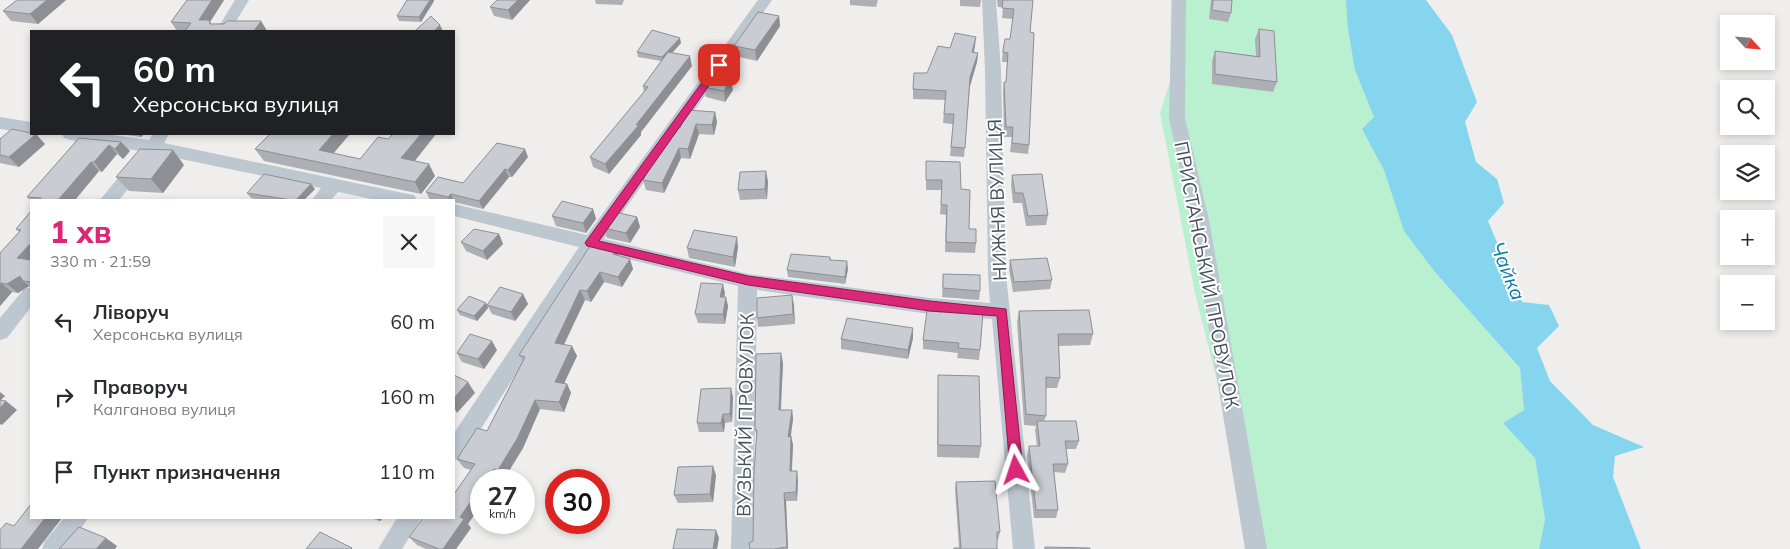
<!DOCTYPE html>
<html lang="uk">
<meta charset="utf-8">
<style>
:root{--surface:#fff;--page:#f7f7f7;--text:#2b2b33;--muted:#7c7c81;--accent:#db2777}
body{margin:0;font-family:Mulish,sans-serif;background:var(--page);color:var(--text);height:100vh;display:flex;flex-direction:column;font-size:19px;white-space:nowrap}
*{box-sizing:border-box;margin:0}
p{font-size:16px;color:var(--muted)}
.icon{flex:none;width:28px;height:28px;fill:none;stroke:currentColor;stroke-width:2;stroke-linecap:round;stroke-linejoin:round}
.map{position:relative;flex:1;overflow:hidden}
.drawer{position:absolute;left:30px;top:199px;width:425px;height:320px;display:flex;flex-direction:column;background:var(--surface);border-radius:0px;box-shadow:0 2px 8px #0003}
.drawer>*{flex:none}
.guide{position:absolute;left:30px;top:30px;width:425px;height:105px;border-radius:0px;box-shadow:0 2px 8px #0003;background:#202124;color:#fff;overflow:hidden}
.needle{width:32px;rotate:116deg}
.tools{position:absolute;left:1720px;top:15px;display:grid;gap:10px}
.tools a{display:grid;place-items:center;width:55px;height:55px;border-radius:0px;background:var(--surface);box-shadow:0 2px 8px #0003;font-size:25px}
.speed{position:absolute;left:470px;top:469px;display:flex;gap:10px;font-size:25px;font-weight:700;text-align:center}
.speed>*{display:grid;place-content:center;width:65px;height:65px;border-radius:50%;background:var(--surface);box-shadow:0 2px 8px #0003;line-height:1}
.speed small{font-size:12px;font-weight:400}
.speed .limit{border:8px solid #d22;background:#fff;color:#111}
.pin{position:absolute;display:grid;place-items:center;width:42px;height:42px;color:#fff;margin:-21px;border-radius:10px;box-shadow:0 2px 8px #0006}
.me{position:absolute;width:55px;margin:-28px;rotate:355deg;stroke-linejoin:round;filter:drop-shadow(0 0 4px #0008)}
.turn{display:flex;align-items:center;gap:18px;height:105px;padding:0 20px;font-size:22px}
.turn .icon{width:65px;height:65px;stroke-width:2.5}
.turn b{display:block;font-size:35px;line-height:42px}
.round{display:grid;place-items:center;flex:none;width:52px;height:52px;border-radius:0px;background:var(--page)}
.head{display:flex;align-items:center;justify-content:space-between;height:85px;padding:0 20px}
h1{font-size:30px;font-weight:800;line-height:38px;color:var(--accent)}
ul{padding:0;list-style:none}
li{display:flex;align-items:center;gap:15px;height:75px;padding:0 20px}
li div{flex:1}
li b{display:block;font-size:19px}
li em{font-style:normal}
.map>svg:first-child{display:block}
.green{fill:#b9f0d0}
.water{fill:#85d5ef}
.lines{fill:none;stroke-linecap:round;stroke-linejoin:round}
.street{fill:#bdc7d0;fill-rule:evenodd}
.wall{fill:#aeafb5}
.shaded-wall{fill:#8d8f94}
.building{fill:#caccd3;stroke:#8d8f94}
.route{fill:#db2777;stroke:#8e194d}
.labels{text-anchor:middle;stroke-width:4;stroke-linejoin:round;paint-order:stroke}
.street-label{font-size:19px;fill:#45505b;stroke:#fff}
.water-label{font-size:20px;font-style:italic;fill:#087ea4;stroke:#fff}
</style>
<div class="map">
<svg width="1790" height="549" viewBox="0 0 1790 549">
<rect width="100%" height="100%" fill="#f0eded"/>
<path class="green" d="M1171 0H1396L1406 233 1434 271 1520 368 1524 410 1503 423 1535 458 1545 519 1539 549H1259L1195 293 1160 113 1170 81Z"/>
<path class="water" d="M1346 0H1426L1452 35 1477 102 1465 122 1476 162 1497 179 1504 203 1488 221 1522 302 1549 305 1559 326 1537 348 1550 381 1593 425 1644 447 1615 456 1613 477 1641 549H1539L1545 519 1535 458 1503 423 1524 410 1520 368 1434 271 1404 231 1384 170 1362 129 1374 117 1355 70 1348 29Z"/>
<g class="lines">
<g class="street">
<path d="M235 0H249L230 31H216Z"/>
<path d="M758 0H772L604 239 748 274 930 298 990 303 988 275 985 70 982 0H996L1001 70 1006 275 1035 549H1013L992 319 930 314 757 290 753 549H731L738 286 595 251 462 458 454 460V433L579 247 454 216V204L587 235Z"/>
<path d="M1172 0H1186L1185 118 1209 220 1267 549H1245L1191 220 1169 118Z"/>
<path d="M0 117 31 122V134L0 129Z"/>
<path d="M62 134H105L149 140 153 134H169L164 143 408 194 414 195 417 200H377L338 192 331 200H312L321 188 157 154 119 200H100L140 151 70 140 64 138Z"/>
<path d="M31 287V307L7 338 0 340V318L24 289Z"/>
<path d="M64 518H88L67 549H42L45 541Z"/>
<path d="M397 518H421L402 549H378Z"/>
</g>
</g>
<g class="wall">
<path d="M66 0 38 24 11 21 3 11Z"/>
<path d="M187 0H224L210 22 211 24 261 21 267 31H177L171 22Z"/>
<path d="M530 0 512 20 494 16 490 7Z"/>
<path d="M595 0H624L622 5 596 4Z"/>
<path d="M850 0H878L876 7 850 5Z"/>
<path d="M960 0H981L980 7 960 6Z"/>
<path d="M997 0H1033L1030 32 1029 145 1028 154 1010 152 1012 137H1004L1003 92 1004 82H1006L1007 62H1002V60L1003 50 1010 39 1013 19 1002 18 1003 7H998Z"/>
<path d="M1211 0H1232L1231 13 1228 22 1209 19Z"/>
<path d="M434 1 421 22 399 21 397 16Z"/>
<path d="M779 16 780 26 757 61 735 56 734 46Z"/>
<path d="M1259 29 1277 82 1273 92 1212 84V61L1215 51 1256 56 1255 39Z"/>
<path d="M681 43 672 53 692 66 641 132V135L609 174 593 167 590 157 644 92 643 86 661 61 638 57 637 52Z"/>
<path d="M975 46 974 52 978 53 977 62 970 86 964 157 950 156 953 124 943 123 945 100 913 99V89L950 48Z"/>
<path d="M704 87 733 90 725 102 706 97Z"/>
<path d="M715 112 717 122 714 135 699 134 690 159 681 158 664 193 646 190 643 180 655 161 680 128Z"/>
<path d="M125 134H144L141 137 127 135Z"/>
<path d="M393 134H436L415 161 435 176 421 194 264 161 255 149 334 154 360 159 388 139Z"/>
<path d="M79 138 121 142 130 151 123 159 117 154 102 172 99 171 75 200H31V201L27 197Z"/>
<path d="M0 139 45 144 19 167 0 163Z"/>
<path d="M528 157 512 177H509L483 209 454 202V203V200H430L426 192 463 183Z"/>
<path d="M926 161 961 189 969 229 976 243 975 253 945 252 946 215 940 214 942 190H926Z"/>
<path d="M184 165 163 193 129 191 116 177Z"/>
<path d="M1012 175 1048 215 1046 225 1026 226 1022 203H1013L1011 185Z"/>
<path d="M768 181 767 199 740 200 738 190Z"/>
<path d="M315 189 304 200H262L251 198 247 193Z"/>
<path d="M593 209 596 219 586 233 556 226 552 216Z"/>
<path d="M31 211V289L29 286 18 293 12 292 0 306V253L19 232 16 229Z"/>
<path d="M637 217 640 227 630 243 607 238 604 228Z"/>
<path d="M499 234 503 244 487 260 466 251 461 242Z"/>
<path d="M738 247 735 267 689 258 687 248Z"/>
<path d="M616 249 619 256 633 269 622 287 604 282 591 302 585 300 564 344 577 356 564 383 567 384 571 393 564 412 540 409 523 448 504 479 500 478 498 480H481L468 524 471 528 456 549H426L417 545 409 537 454 518 471 470 464 468 457 459 487 431 523 361 519 355Z"/>
<path d="M830 257 831 260 848 269 845 284 788 277 787 270Z"/>
<path d="M1010 260 1052 280 1050 289 1013 292 1009 270Z"/>
<path d="M943 274 980 291 979 300 942 297Z"/>
<path d="M725 293 724 297 728 306 725 324 698 323 695 314Z"/>
<path d="M523 294 528 304 515 321 492 314 487 305Z"/>
<path d="M792 295 795 324 758 327 757 318Z"/>
<path d="M486 303 488 308 477 321 460 315 457 310Z"/>
<path d="M1019 311 1093 334 1090 345 1059 346 1060 378 1057 388H1046V416L1044 421 1079 441 1076 449H1066L1068 464 1065 473 1054 472 1058 510 1056 518H1034L1027 455 1029 446H1037L1035 430 1036 426 1024 425 1017 322Z"/>
<path d="M942 312 980 350 979 360 957 358 958 353 923 349V340Z"/>
<path d="M913 328V338L908 359 841 349V339Z"/>
<path d="M497 350 484 369 462 362 457 353Z"/>
<path d="M783 363 781 410H792L793 419 791 436 793 445 792 471 798 480 797 501H786L788 549H750L753 541 757 438 755 430Z"/>
<path d="M938 375 981 446 979 458 937 457Z"/>
<path d="M733 397 732 422 725 423 724 432H699L697 423Z"/>
<path d="M716 475 713 502 678 503 674 495Z"/>
<path d="M956 482 1000 532 998 540 959 548 955 490Z"/>
<path d="M370 518H383L380 521Z"/>
</g>
<g class="shaded-wall">
<path d="M47 0H66L38 24 30 14Z"/>
<path d="M212 0H224L210 22 215 29 199 20Z"/>
<path d="M430 0H434V1L421 22 419 17Z"/>
<path d="M518 0H530L512 20 508 10Z"/>
<path d="M779 16 780 26 757 61 755 50Z"/>
<path d="M261 21 267 31H254Z"/>
<path d="M440 25 443 31H434Z"/>
<path d="M976 37 975 46 971 61 972 52Z"/>
<path d="M680 38 681 43 664 62 662 57Z"/>
<path d="M978 53 977 62 970 86V77Z"/>
<path d="M690 56 692 66 641 132V135L609 174 605 164Z"/>
<path d="M731 79 733 90 725 102 724 91Z"/>
<path d="M715 112 717 122 714 135 712 125Z"/>
<path d="M696 124 699 134 690 159 688 149Z"/>
<path d="M36 134 45 144 19 167 9 157Z"/>
<path d="M138 134H144L141 137Z"/>
<path d="M333 134H350L326 162 319 150Z"/>
<path d="M421 134H436L407 170 401 158Z"/>
<path d="M121 142 130 151 123 159 115 149Z"/>
<path d="M109 145 117 154 102 172 94 162Z"/>
<path d="M679 148 681 158 664 193 662 183Z"/>
<path d="M525 149 528 157 512 177 508 170Z"/>
<path d="M173 150 184 165 163 193 151 179Z"/>
<path d="M91 162 99 171 75 200H58Z"/>
<path d="M429 164 435 176 421 194 415 182Z"/>
<path d="M505 169 509 177 483 209 479 201Z"/>
<path d="M766 171 768 181 767 199 765 189Z"/>
<path d="M311 184 315 189 304 200H296Z"/>
<path d="M451 194 453 200H450L448 197Z"/>
<path d="M593 209 596 219 586 233 583 223Z"/>
<path d="M637 217 640 227 630 243 626 233Z"/>
<path d="M499 234 503 244 487 260 483 251Z"/>
<path d="M737 237 738 247 735 267 733 257Z"/>
<path d="M31 243V263L17 258Z"/>
<path d="M616 249 620 259 613 254Z"/>
<path d="M630 259 633 269 622 287 618 277Z"/>
<path d="M847 261 848 269 845 284V277Z"/>
<path d="M600 272 604 282 591 302 587 291Z"/>
<path d="M20 276 23 281 29 286 18 293 7 284Z"/>
<path d="M1 283 12 292 0 306V284Z"/>
<path d="M723 284 725 293 722 306 720 297Z"/>
<path d="M580 290 585 300 560 353 555 343Z"/>
<path d="M523 294 528 304 515 321 511 312Z"/>
<path d="M792 295 794 305 795 324 793 314Z"/>
<path d="M726 297 728 306 725 324 723 314Z"/>
<path d="M486 303 488 308 477 321 474 316Z"/>
<path d="M913 328V338L908 359V350Z"/>
<path d="M492 341 497 350 484 369 478 359Z"/>
<path d="M572 346 577 356 560 392 555 382Z"/>
<path d="M781 353 783 363 780 418 779 410Z"/>
<path d="M468 382 475 393 457 413 454 408V398Z"/>
<path d="M567 384 571 393 564 412 559 402Z"/>
<path d="M731 388 733 397 732 422 730 414Z"/>
<path d="M0 392 5 396 0 401Z"/>
<path d="M535 400 540 409 523 448 504 479 498 470Z"/>
<path d="M6 401 17 410 2 425 0 424V408Z"/>
<path d="M792 410 793 419 789 445 788 437Z"/>
<path d="M723 414 725 423 724 432 721 423Z"/>
<path d="M791 436 793 445 791 480 790 471Z"/>
<path d="M713 466 716 475 713 502 710 494Z"/>
<path d="M494 469 500 478 498 480H486Z"/>
<path d="M797 471 798 480 797 501 796 492Z"/>
<path d="M481 487V505L468 524 471 528 456 549H443L460 517Z"/>
<path d="M784 493 786 501 788 549 787 547Z"/>
<path d="M45 518H62L38 549H21Z"/>
<path d="M376 518H383L380 521Z"/>
<path d="M716 530 719 538 717 549H713Z"/>
<path d="M106 538 117 546 115 549H96Z"/>
</g>
<g class="building">
<path d="M17 0H47L30 14 3 11Z"/>
<path d="M187 0H212L199 20H209L210 24H224L227 21H261L254 31H185L191 23 171 22Z"/>
<path d="M407 0H430L419 17 397 16Z"/>
<path d="M497 0H518L508 10 490 7Z"/>
<path d="M1003 0H1033L1030 32 1034 33 1029 145 1012 143 1013 127H1006L1004 82H1006L1008 53 1003 52V50L1005 39H1010L1014 9 1002 8Z"/>
<path d="M1213 0H1232L1231 13 1212 10Z"/>
<path d="M758 12 779 16 755 50 734 46Z"/>
<path d="M431 16 440 25 434 31H415Z"/>
<path d="M1259 29 1274 31 1277 82 1215 74V51L1260 57Z"/>
<path d="M652 30 680 38 662 57 637 52Z"/>
<path d="M955 33 976 37 972 52 978 53 970 77 965 148 951 147 954 114H944L946 91 913 89 914 73H927L938 46 950 48Z"/>
<path d="M668 52 690 56 636 125H639L605 164 590 157 648 87 643 86Z"/>
<path d="M712 75 731 79 724 91 704 87Z"/>
<path d="M687 110 715 112 712 125 696 124 688 149 679 148 662 183 643 180 653 161H655L659 150 675 128H680Z"/>
<path d="M12 129 31 133V134H36L9 157 0 155V139Z"/>
<path d="M270 134H333L319 150 360 159 378 137 388 139 393 134H421L401 158 429 164 415 182 255 149Z"/>
<path d="M79 138 121 142 115 149 109 145 94 162H91L58 200H40L41 198 27 197Z"/>
<path d="M497 143 525 149 508 170 505 169 479 201 451 194 448 197 426 192 438 177 463 183Z"/>
<path d="M140 149 173 150 151 179 116 177Z"/>
<path d="M926 161 960 162 961 189 970 190 969 229H976V243L946 242 947 205H941L942 180H926Z"/>
<path d="M766 171 765 189 738 190 740 172Z"/>
<path d="M264 174 311 184 296 200H291L247 193Z"/>
<path d="M1042 174 1048 215 1028 216 1023 193H1015L1012 175Z"/>
<path d="M562 201 593 209 583 223 552 216Z"/>
<path d="M31 211V243L17 258 31 260V282L23 281 20 276 7 284 1 283 0 284V253L21 230 16 229Z"/>
<path d="M615 212 637 217 626 233 604 228Z"/>
<path d="M474 229 499 234 483 251 461 242Z"/>
<path d="M694 230 737 237 733 257 687 248Z"/>
<path d="M592 243 616 249 613 254 630 259 618 277 600 272 587 291 580 290 555 343 572 346 555 382 567 384 559 402 535 400 517 439 498 470 494 469 486 480H481V487L460 517 464 519 443 549H439L409 537 423 518H454V494L475 464 457 459 477 428 487 431 525 357 519 355Z"/>
<path d="M791 254 830 257V260L847 261 845 277 787 270Z"/>
<path d="M1047 258 1052 280 1014 282 1010 260Z"/>
<path d="M943 274 980 275V291L943 288Z"/>
<path d="M701 283 723 284 720 297H726L723 314H695Z"/>
<path d="M500 287 523 294 511 312 487 305Z"/>
<path d="M792 295 793 314 757 318V298Z"/>
<path d="M469 296 486 303 474 316 457 310Z"/>
<path d="M942 307 980 310 983 312 980 350 958 348 959 343 923 340 927 311 942 312Z"/>
<path d="M1089 310 1093 334H1058L1060 378 1046 377V416L1026 414 1019 311Z"/>
<path d="M847 318 913 328 908 350 841 339Z"/>
<path d="M470 334 492 341 478 359 457 353Z"/>
<path d="M781 353 779 410H792L788 437 791 436 790 471H797L796 492 784 493 787 547 774 549H750L749 543 753 541 754 472 757 430H755L756 354Z"/>
<path d="M454 375 468 382 454 398Z"/>
<path d="M938 375 979 376 981 446 938 445Z"/>
<path d="M731 388 730 414H723L721 423H697L701 389Z"/>
<path d="M0 400 6 401 0 408Z"/>
<path d="M1037 421H1076L1079 441H1065L1068 464H1053L1058 510H1036L1029 446H1040Z"/>
<path d="M713 466 710 494 674 495 678 467Z"/>
<path d="M995 481 1000 532H997V549H954V548H961L956 482Z"/>
<path d="M31 504V518H45L21 549H0V530L6 523 14 526Z"/>
<path d="M79 527 106 538 96 549H59Z"/>
<path d="M677 529 716 530 713 549H673Z"/>
<path d="M320 532 352 548 351 549H306Z"/>
<path d="M1045 547 1090 548V549H1045Z"/>
</g>
<path class="route" d="M719 62 724 65 722 67 599 241 748 276 930 301 1006 309 1023 470 1021 474 1016 476 1012 474 1010 470 997 316 930 311 748 285 587 246 585 243 587 240 716 63Z"/>
<g class="labels">
<g class="street-label">
<text transform="translate(997 200) rotate(-92)" y="7">НИЖНЯ ВУЛИЦЯ</text>
<text transform="translate(1207 275) rotate(79)" y="7">ПРИСТАНСЬКИЙ ПРОВУЛОК</text>
<text transform="translate(745 415) rotate(-89)" y="7">ВУЗЬКИЙ ПРОВУЛОК</text>
</g>
<g class="water-label">
<text transform="translate(1508 271) rotate(68)" y="7">Чайка</text>
</g>
</g>
</svg>
<div class="tools">
<a><svg class="needle" viewBox="-14 -14 28 28"><path d="M0-13l5 13h-10z" fill="#e53935"/><path d="M0 13l5-13h-10z" fill="#7c7c81"/></svg></a>
<a><svg class="icon" aria-label="search" viewBox="0 0 24 24"><circle cx="10" cy="10" r="6"/><path d="M15 15l6 6"/></svg></a>
<a><svg class="icon" aria-label="layers" viewBox="0 0 24 24"><path d="M12 4l9 5-9 5-9-5zM3 14l9 5 9-5"/></svg></a>
<a>+</a>
<a>−</a>
</div>
<div class="speed"><div>27<small>km/h</small></div><div class="limit">30</div></div>
<div class="pin" style="left:719px;top:65px;background:#d93025"><svg class="icon" aria-label="arrive" viewBox="0 0 24 24"><path d="M6 21V4h12l-3 4 3 4H6"/></svg></div>
<svg class="me" style="left:1016px;top:470px" viewBox="-20 -20 40 40"><path d="M0-17L14 15 0 8-14 15z" fill="#db2777" stroke="#fff" stroke-width="4"/></svg>
<div class="guide">
<div class="turn"><svg class="icon" aria-label="left" viewBox="0 0 24 24"><path d="M17 20v-9H6M10 6l-5 5 5 5"/></svg><div><b>60 m</b>Херсонська вулиця</div></div>
</div>
<section class="drawer">
<div class="head"><div><h1>1 хв</h1><p>330 m · 21:59</p></div><a class="round"><svg class="icon" aria-label="close" viewBox="0 0 24 24"><path d="M6 6l12 12M18 6L6 18"/></svg></a></div>
<ul>
<li><svg class="icon" aria-label="left" viewBox="0 0 24 24"><path d="M17 20v-9H6M10 6l-5 5 5 5"/></svg><div><b>Ліворуч</b><p>Херсонська вулиця</p></div><em>60 m</em></li>
<li><svg class="icon" aria-label="right" viewBox="0 0 24 24"><path d="M7 20v-9h11M14 6l5 5-5 5"/></svg><div><b>Праворуч</b><p>Калганова вулиця</p></div><em>160 m</em></li>
<li><svg class="icon" aria-label="arrive" viewBox="0 0 24 24"><path d="M6 21V4h12l-3 4 3 4H6"/></svg><div><b>Пункт призначення</b></div><em>110 m</em></li>
</ul>
</section>
</div>
